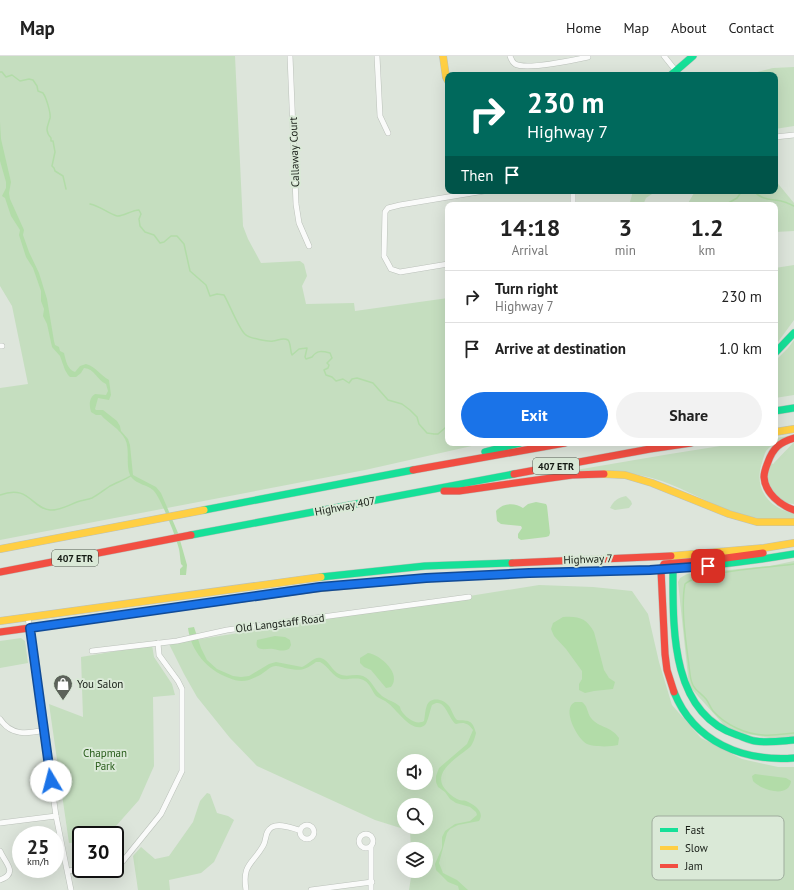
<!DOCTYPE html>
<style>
:root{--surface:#fff;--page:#f2f2f2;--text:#222;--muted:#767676;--line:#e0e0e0;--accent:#1a73e8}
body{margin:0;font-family:"PT Sans",sans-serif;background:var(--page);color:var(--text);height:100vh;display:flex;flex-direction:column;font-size:15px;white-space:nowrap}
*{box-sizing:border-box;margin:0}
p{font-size:13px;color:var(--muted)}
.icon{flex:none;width:22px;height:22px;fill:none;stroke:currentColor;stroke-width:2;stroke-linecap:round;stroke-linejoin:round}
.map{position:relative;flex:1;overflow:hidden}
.details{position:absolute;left:445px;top:146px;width:333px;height:244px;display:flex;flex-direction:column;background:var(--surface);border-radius:8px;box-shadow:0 4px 16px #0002}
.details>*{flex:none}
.guide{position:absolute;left:445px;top:16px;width:333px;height:122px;border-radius:8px;box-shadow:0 4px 16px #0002;background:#00695c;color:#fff;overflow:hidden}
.controls{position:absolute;left:397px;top:698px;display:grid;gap:8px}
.controls a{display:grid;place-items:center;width:36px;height:36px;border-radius:50%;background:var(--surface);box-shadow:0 4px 16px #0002;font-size:20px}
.speed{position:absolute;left:12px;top:770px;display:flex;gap:8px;font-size:20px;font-weight:700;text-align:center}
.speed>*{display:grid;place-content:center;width:52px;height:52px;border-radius:50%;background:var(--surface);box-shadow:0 4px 16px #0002;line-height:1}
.speed small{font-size:10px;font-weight:400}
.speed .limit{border:2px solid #111;border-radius:6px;background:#fff;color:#111}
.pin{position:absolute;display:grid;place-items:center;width:34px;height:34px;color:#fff;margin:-17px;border-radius:8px;box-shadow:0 2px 6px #0006}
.me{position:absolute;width:44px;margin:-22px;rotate:352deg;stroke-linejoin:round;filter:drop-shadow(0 0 3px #0008)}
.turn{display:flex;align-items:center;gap:14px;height:84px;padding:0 16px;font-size:18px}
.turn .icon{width:52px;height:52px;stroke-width:2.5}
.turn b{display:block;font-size:28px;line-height:34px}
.then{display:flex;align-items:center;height:38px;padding:0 16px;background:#0003;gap:8px;font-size:15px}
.eta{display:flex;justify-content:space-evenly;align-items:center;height:68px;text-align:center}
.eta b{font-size:24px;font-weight:700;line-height:28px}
.cta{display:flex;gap:8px;margin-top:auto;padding:8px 16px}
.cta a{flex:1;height:46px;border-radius:24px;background:var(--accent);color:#fff;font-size:16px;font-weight:700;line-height:46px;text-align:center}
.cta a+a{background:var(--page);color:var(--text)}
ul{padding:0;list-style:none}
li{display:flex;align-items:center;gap:12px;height:52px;padding:0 16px;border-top:1px solid var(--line)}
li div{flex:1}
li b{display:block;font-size:15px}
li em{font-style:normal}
header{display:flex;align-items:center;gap:24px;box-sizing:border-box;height:56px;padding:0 20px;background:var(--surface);border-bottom:1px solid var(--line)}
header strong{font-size:19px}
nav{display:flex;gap:22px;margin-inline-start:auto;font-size:14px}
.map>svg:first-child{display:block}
.green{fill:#c5debf;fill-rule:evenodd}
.water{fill:#b2dca8}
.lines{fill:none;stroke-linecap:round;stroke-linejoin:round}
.stream{stroke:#b2dca8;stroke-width:1.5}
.street-casing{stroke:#bbc1ba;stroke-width:6}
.fast-casing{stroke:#bbc1ba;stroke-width:8}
.slow-casing{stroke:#bbc1ba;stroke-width:8}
.jam-casing{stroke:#bbc1ba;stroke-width:8}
.street{stroke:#fafbfa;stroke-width:5}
.fast{stroke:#16e098;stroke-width:7}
.slow{stroke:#ffcf43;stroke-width:7}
.jam{stroke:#f24e42;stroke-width:7}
.route-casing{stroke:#114b97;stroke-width:10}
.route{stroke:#1a73e8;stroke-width:7}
.labels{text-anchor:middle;stroke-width:4;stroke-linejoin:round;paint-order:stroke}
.shield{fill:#dae9d7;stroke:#515a4f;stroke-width:1}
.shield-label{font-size:10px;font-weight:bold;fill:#161c15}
.street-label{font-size:11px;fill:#161c15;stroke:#dae9d7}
.poi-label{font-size:11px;fill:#161c15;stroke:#dae9d7;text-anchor:start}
.park-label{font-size:11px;fill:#285c1a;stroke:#dae9d7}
.key{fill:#dae9d7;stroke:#9fac9d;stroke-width:1}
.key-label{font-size:11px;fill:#161c15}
</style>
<header>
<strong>Map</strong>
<nav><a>Home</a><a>Map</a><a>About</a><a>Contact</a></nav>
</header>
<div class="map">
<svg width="794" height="834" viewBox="0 0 794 834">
<rect width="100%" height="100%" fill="#dde5db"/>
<g class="green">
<path d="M0 0H235L243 170 248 183 261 207 300 205 304 208 307 220 302 230 306 248 354 247 355 255 448 242V387H485L365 414 0 484V332L28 328 12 250 0 230Z"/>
<path d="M794 11V70L775 73V19H746L773 12Z"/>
<path d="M775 124 794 147V175L775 176V149H687L694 137 697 135H775Z"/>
<path d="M633 135H651L652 138 646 142 643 149H622L630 146Z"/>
<path d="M794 209V264L775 290V212Z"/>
<path d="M794 284V339L775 342V305L788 292Z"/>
<path d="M790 380C782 384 772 388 766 395 764 399 763 403 762 407 753 432 769 453 794 457V463C785 463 775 464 766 463 725 460 691 433 652 422 624 414 598 415 570 415L670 398 739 387H775V382Z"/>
<path d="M794 386V448C780 448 768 432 767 419 767 415 769 410 770 406L773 408Z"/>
<path d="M626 440 631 445 632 448 629 452 615 454 610 452C614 444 618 442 626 440Z"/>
<path d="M794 505V680L770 682 741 677 724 669 689 630 678 526 680 522 687 518 770 510Z"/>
<path d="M539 529 593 531 632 535 648 558 659 606 672 649 701 682 742 703 778 711H794V834H409L412 815H426V793H411L410 775 375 764 257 710 230 682 197 641 184 618 169 588ZM404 705H426V727H404ZM404 749H426V771H404Z"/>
<path d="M21 582 25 585 28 607 0 612V585Z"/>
<path d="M152 589 154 601 172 628 175 639 153 641 154 710 139 744 108 779H81V786L69 787 49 648 83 661 81 601Z"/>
<path d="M207 737 210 738 217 757 228 760 234 764 214 806 201 817 169 824 170 834H138L133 800 141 791 155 803 169 800 193 766 200 745Z"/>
</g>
<g class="water">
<path d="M0 66 1 83 11 126 9 137 10 143 24 174 23 179 29 196 39 217 47 243 54 285 55 289 59 291 60 295 64 297C66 305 67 313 75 316L80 310 86 308C96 311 100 319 109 324L111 339 109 344 98 342 95 353 96 354H103L117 365 120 370 121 375 128 383 130 389 133 419 156 431 161 437 178 477 187 509 186 519H180V513L183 510 181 508C180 503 180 498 179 493 177 483 160 440 153 434 147 429 137 428 132 422 124 412 131 394 125 383 120 373 108 367 101 359H96L91 356C89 349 89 342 95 338L106 339 108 335 106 328C97 324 95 313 84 312L81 317 76 321H70L68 319 65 314 60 300 52 291 47 268 43 260 44 253 41 245V235L33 212 26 201 19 179 20 174 11 160 5 142 2 140 6 132V126L0 105Z"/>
<path d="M536 446 546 448 547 450 550 477 549 480 546 481 521 484 518 482V478L522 472 521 470 501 468 497 465 496 455C502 447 515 446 523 452L528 448Z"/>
<path d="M563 561C579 560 586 562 594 576L604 614 609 622 615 626 613 633 594 635 585 637 579 634V628L582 623V615L566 593 554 580 551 573 553 567Z"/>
<path d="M194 571 201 592 207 604 217 613 233 620 241 621 249 620 269 608 276 606 302 611C308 609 314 600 321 602 329 604 332 615 339 618 347 622 355 617 363 620 372 624 374 633 380 638 384 643 393 645 398 649 401 651 400 652 401 654 405 661 416 670 424 665 425 660 425 654 427 649 431 640 444 643 449 650 452 654 453 660 457 664 469 665 472 663 476 677 475 681 473 688 470 691 461 699 436 713 442 728 444 734 453 741 457 743 460 745 464 744 466 745 475 749 485 756 479 765L458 769 450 773 447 777 439 807 443 817 457 824 468 834H459L458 830 448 826 436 814 435 808 442 792V781L445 775 455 768 470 765 477 759 476 756 470 751 456 747 450 743 445 736 438 731 436 726V720L439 712 467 688 473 674C468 667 464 666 456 668 448 663 445 640 432 649 430 654 428 666 425 669 413 679 397 654 389 648 385 644 380 643 376 640 372 635 370 628 365 625 358 620 349 624 341 623 333 621 328 610 320 606H316C304 615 300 615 285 612 282 611 279 610 276 610 270 610 268 614 263 617 259 620 254 622 249 624 242 626 236 625 229 622 207 614 191 595 188 572Z"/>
<path d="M275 580 285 581 290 584 291 589 289 593C282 596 279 594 273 593 266 592 254 597 257 584Z"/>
<path d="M368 597C381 599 402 618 391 631L386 632 371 614 364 611 360 607V602Z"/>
<path d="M575 646H582C588 650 587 657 591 662 599 672 611 670 619 682L618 689C611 691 593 691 587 688 577 683 561 652 575 646Z"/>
<path d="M755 718 786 722 791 725C789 743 761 734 753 725L752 720Z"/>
</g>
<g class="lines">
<g class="stream">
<path d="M0 16H2L6 21 12 19 20 25 29 23 33 24 37 30 38 35 43 37C46 41 51 57 50 62 48 70 44 74 51 82V85H53L55 96 52 110 54 112 55 115 63 120 66 133"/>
<path d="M754 135C761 144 771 143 781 145 786 146 790 148 794 150"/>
<path d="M90 148C100 150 109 158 117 160 122 161 132 154 139 154L141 158 139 163 140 170 145 176 154 179 160 187 164 186 171 180H177L184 188 190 215 206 229 210 240 217 238 224 239C229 247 240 276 246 279 249 282 269 286 273 285 277 285 283 281 288 284 291 287 290 295 292 299L299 293 307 292 305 301 306 303 312 301C317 294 322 295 330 297L332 302 327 307 329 309 328 312 324 314 326 319 332 321 336 325 343 323 349 327 352 323 357 322 373 327 388 344 402 348 410 354 417 361 419 368 427 377 434 378H438L445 372 448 368"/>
<path d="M725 149 737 142 742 135"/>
<path d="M0 439C29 428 31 452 50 454 59 455 69 449 77 446 82 444 87 444 92 442 98 439 104 434 110 430 117 426 125 424 132 419"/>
<path d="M794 508C773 511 698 516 685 528 680 554 687 592 690 618 692 634 697 633 706 643 709 647 711 653 714 656 726 669 745 678 763 679 773 680 784 678 794 677"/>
</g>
<defs>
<g id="street">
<path d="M290 0 296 148 299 167 309 190"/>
<path d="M377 0 380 60 388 77"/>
<path d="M510 0C511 3 512 6 515 8 526 14 574 4 588 1"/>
<path d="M664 0 676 15"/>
<path d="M775 81 794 79"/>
<path d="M573 135V149"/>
<path d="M448 208 400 216 391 213 384 200 385 156 388 152 400 149 484 135"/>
<path d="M0 290H2"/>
<path d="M28 561 56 760 71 834"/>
<path d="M92 595 177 585 227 574 469 541"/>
<path d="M0 663C11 680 27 678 44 674"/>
<path d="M0 767 56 760"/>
<circle cx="307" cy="776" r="7"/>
<circle cx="366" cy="785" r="7"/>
<path d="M371 790V834"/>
<path d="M0 795C5 807 19 817 0 824"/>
<path d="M115 808 123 805 161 758 182 715V633L178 625 159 599 158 587"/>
<path d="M68 815 81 813"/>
<path d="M246 834C242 808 252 809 263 790 267 784 264 776 272 771 280 767 291 772 299 774"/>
<path d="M311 834 372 826"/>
</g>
<g id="fast">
<path d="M671 19 693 0"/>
<path d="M775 297 794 277"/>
<path d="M775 355 794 352"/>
<path d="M485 396 520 387"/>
<path d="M204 454 413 414"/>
<path d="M191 479 514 418"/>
<path d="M671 508 673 513C673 571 670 657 737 679 743 681 749 684 755 685 768 687 781 685 794 684"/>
<path d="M541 517C595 516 649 515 703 510 733 507 764 503 794 498"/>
<path d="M321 521 425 510 512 507"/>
<path d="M674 636C694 686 743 706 794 702"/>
</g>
<g id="slow">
<path d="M443 0 446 21 448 25"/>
<path d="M775 376 794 373"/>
<path d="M604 418 625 419 652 427 729 458 757 466H794"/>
<path d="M0 493 204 454"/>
<path d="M671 500 764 492 794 487"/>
<path d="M312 533 426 522 541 517"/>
<path d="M0 565 321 521"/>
</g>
<g id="jam">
<path d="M794 382C780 386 773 392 768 406 766 411 764 416 764 421 765 437 780 449 794 454"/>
<path d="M413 414 565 387"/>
<path d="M514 418 650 393 691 387"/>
<path d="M444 435H459L572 419 604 418"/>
<path d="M512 507 671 500"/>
<path d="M0 516 191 479"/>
<path d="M0 576 312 533"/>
<path d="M674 636 667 614 665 598 661 514 664 508 711 504 763 497"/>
</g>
</defs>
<use href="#street" class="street-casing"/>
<use href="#fast" class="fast-casing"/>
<use href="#slow" class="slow-casing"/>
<use href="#jam" class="jam-casing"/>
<use href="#street" class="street"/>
<use href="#fast" class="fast"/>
<use href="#slow" class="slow"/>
<use href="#jam" class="jam"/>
</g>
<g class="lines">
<defs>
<path id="route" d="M51 725 30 572 320 531 426 522 529 517 650 514 708 510"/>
</defs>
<use href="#route" class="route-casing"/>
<use href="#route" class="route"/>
</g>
<defs>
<symbol id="shop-pin" viewBox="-11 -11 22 30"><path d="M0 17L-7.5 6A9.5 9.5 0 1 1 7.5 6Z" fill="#5c625a" stroke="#dae9d7"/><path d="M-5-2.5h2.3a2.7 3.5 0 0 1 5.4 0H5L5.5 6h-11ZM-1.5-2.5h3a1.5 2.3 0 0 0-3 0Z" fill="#fff"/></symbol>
</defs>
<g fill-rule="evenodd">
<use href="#shop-pin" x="52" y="617" width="22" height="30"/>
</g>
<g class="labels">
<g class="shield">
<rect x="533" y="402" width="46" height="16" rx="3"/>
<rect x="52" y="494" width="46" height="16" rx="3"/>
</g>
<g class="shield-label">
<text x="556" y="414">407 ETR</text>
<text x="75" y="506">407 ETR</text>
</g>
<g class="street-label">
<text transform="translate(294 96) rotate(-92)" y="4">Callaway Court</text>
<text transform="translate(345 450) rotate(-11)" y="4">Highway 407</text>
<text transform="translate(588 503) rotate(-2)" y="4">Highway 7</text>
<text transform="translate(280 567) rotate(-7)" y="4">Old Langstaff Road</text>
</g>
<g class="poi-label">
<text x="77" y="632">You Salon</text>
</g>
<g class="park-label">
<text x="105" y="701">Chapman<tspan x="105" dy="13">Park</tspan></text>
</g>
</g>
<rect x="652" y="760" width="132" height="64" rx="6" class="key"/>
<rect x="660" y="772" width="18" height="4" fill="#16e098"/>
<rect x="660" y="790" width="18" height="4" fill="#ffcf43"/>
<rect x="660" y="808" width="18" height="4" fill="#f24e42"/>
<g class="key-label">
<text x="685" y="778">Fast</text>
<text x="685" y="796">Slow</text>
<text x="685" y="814">Jam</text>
</g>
</svg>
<div class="controls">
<a><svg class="icon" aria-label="sound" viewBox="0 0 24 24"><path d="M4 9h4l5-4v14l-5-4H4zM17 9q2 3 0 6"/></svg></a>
<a><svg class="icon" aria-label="search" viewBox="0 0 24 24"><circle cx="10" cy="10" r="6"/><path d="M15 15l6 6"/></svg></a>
<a><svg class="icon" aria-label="layers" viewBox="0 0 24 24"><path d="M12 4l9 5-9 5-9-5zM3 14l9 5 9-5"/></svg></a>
</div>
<div class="speed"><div>25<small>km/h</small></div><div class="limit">30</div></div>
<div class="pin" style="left:708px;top:510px;background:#d93025"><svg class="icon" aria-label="arrive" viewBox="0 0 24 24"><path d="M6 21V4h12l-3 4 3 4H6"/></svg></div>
<svg class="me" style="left:51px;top:725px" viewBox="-20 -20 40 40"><circle r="19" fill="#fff"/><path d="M0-13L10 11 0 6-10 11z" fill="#1a73e8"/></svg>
<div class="guide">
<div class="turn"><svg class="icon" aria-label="right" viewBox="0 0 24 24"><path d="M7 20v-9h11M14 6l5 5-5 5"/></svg><div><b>230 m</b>Highway 7</div></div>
<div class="then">Then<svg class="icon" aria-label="arrive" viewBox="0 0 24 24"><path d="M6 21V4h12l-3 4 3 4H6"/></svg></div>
</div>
<section class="details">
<div class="eta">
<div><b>14:18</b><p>Arrival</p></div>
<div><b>3</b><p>min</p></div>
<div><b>1.2</b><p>km</p></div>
</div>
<ul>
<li><svg class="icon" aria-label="right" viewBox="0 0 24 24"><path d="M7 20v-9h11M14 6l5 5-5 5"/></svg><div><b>Turn right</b><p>Highway 7</p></div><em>230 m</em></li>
<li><svg class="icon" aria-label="arrive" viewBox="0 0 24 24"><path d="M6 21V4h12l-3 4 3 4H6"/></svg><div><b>Arrive at destination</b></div><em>1.0 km</em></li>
</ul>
<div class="cta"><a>Exit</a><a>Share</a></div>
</section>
</div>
